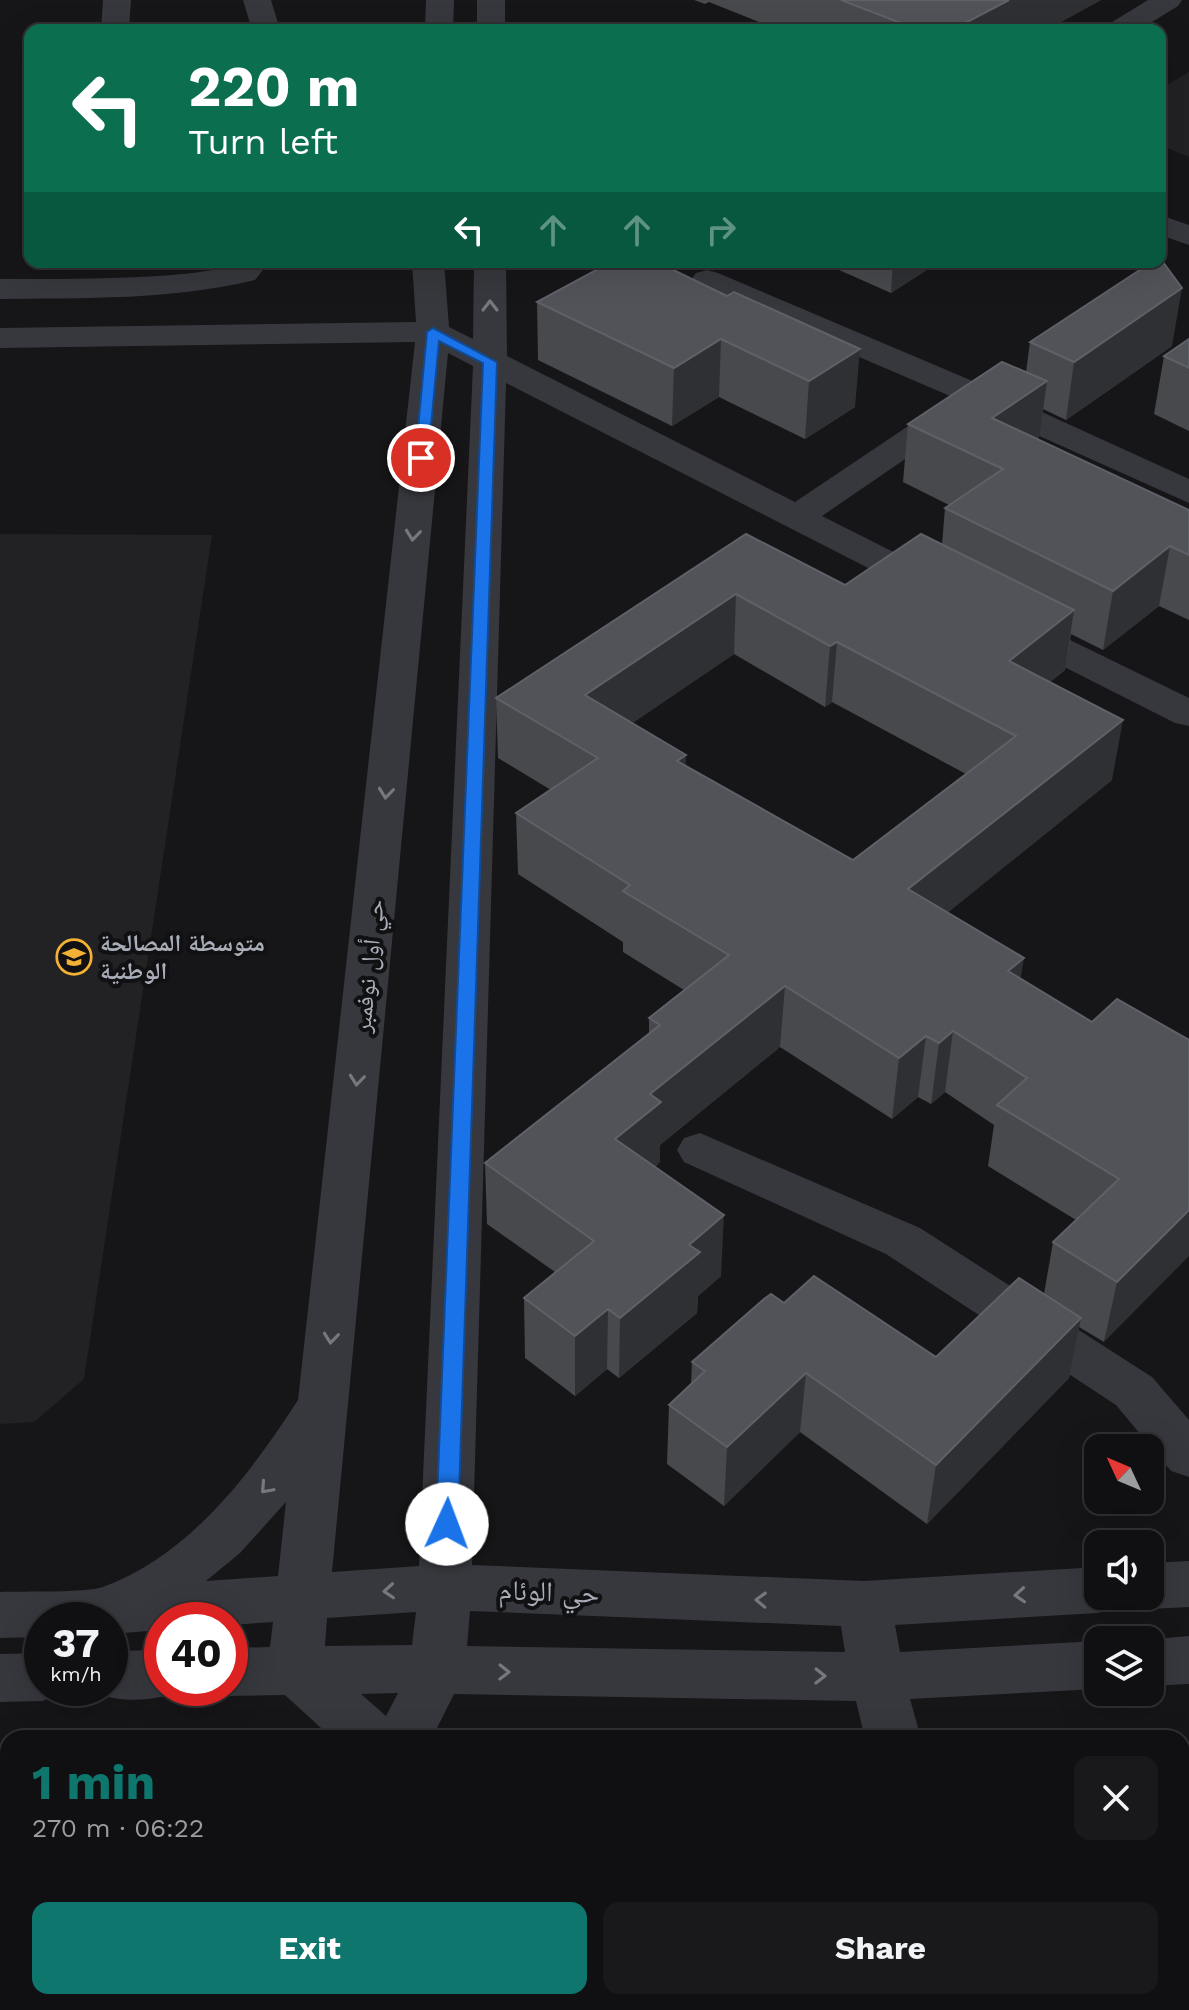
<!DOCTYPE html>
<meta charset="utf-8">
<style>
:root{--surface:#101012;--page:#19191b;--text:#f1f3f6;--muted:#9c9d9f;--line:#303032;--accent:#0f766e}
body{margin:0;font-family:"Work Sans","Noto Naskh Arabic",sans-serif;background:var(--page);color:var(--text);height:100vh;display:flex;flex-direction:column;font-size:30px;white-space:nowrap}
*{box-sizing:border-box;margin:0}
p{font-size:26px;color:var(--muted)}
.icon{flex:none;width:44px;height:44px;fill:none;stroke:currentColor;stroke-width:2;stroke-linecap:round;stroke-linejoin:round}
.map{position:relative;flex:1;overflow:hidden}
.details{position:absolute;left:0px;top:1730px;width:1190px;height:280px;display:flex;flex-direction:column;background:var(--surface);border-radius:24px 24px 0 0;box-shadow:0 8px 32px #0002,0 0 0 2px var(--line)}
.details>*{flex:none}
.hud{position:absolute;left:24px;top:24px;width:1142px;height:244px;border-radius:16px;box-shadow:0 8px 32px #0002,0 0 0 2px var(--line);background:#0b6e4f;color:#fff;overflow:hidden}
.needle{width:52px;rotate:314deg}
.controls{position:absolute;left:1084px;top:1434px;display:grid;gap:16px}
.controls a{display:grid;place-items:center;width:80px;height:80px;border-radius:16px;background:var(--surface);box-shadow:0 8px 32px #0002,0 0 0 2px var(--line);font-size:40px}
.speed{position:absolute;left:24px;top:1602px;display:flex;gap:16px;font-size:40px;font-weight:700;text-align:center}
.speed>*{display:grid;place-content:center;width:104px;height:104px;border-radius:50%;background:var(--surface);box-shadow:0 8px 32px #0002,0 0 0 2px var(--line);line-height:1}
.speed small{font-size:20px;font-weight:400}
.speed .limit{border:12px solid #d22;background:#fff;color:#111}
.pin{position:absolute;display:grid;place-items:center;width:68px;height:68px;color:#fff;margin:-34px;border:4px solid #fff;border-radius:50%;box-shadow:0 2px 8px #0007}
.me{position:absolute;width:88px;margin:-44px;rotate:2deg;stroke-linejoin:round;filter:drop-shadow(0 0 6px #0008)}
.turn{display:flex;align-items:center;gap:28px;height:168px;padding:0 32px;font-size:36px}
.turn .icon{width:104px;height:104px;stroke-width:2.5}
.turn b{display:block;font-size:56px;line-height:68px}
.lanes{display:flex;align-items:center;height:76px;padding:0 32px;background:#0003;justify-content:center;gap:40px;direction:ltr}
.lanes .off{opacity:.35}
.round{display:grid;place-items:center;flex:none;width:84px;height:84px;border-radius:16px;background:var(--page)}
.head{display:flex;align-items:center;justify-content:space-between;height:136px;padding:0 32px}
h1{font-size:48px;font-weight:700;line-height:60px;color:var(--accent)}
.primary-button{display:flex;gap:16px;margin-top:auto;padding:16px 32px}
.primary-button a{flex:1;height:92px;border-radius:16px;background:var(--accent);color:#fff;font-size:32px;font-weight:700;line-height:92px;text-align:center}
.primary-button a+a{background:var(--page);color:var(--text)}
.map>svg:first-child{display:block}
.built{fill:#222225}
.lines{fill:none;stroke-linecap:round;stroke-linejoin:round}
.minor{fill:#37383d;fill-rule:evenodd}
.wall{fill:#47494d;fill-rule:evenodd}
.shaded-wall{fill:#2f3033}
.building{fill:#525359;stroke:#5f6168;stroke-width:2;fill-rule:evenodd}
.oneway{stroke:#757881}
.route{fill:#1a73e8;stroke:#114b97;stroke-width:2}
.labels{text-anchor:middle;stroke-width:8;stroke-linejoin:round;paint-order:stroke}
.poi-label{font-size:24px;font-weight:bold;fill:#a8adb8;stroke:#111113;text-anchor:start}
.street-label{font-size:24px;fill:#a8adb8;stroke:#111113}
.near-street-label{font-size:28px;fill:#a8adb8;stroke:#111113}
</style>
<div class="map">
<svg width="1189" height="2010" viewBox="0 0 1189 2010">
<rect width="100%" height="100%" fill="#161618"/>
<g class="built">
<path d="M1189 72V157L1160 145V89Z"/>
<path d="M0 534 212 535 84 1379 34 1422 0 1424Z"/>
</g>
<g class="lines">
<g class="minor">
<path d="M103 0H131L129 30H101Z"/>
<path d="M243 0H271L280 30H252Z"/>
<path d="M426 0H454L453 30H425Z"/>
<rect x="477" y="0" width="28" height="30"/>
<path d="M1148 0H1182L1178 6 1139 30H1105L1109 24Z"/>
<path d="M1160 215 1189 225V245L1160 235Z"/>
<path d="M236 262H269L255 280C173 300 85 298 0 299V279C40 279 211 281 236 262Z"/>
<path d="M412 262H444L449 327 473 339 474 262H506L507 356 795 502 944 402 957 399 696 287 691 280 696 273 707 270 718 273 989 388 1189 479V503L970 405 973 409 968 416 822 516 949 580 955 588 949 596 936 599 923 596 506 383 472 1565 864 1581 1098 1567V1596H1122L1117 1606 1098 1613 895 1625 900 1652 1098 1641V1689L910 1699 921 1738H865L856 1701 454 1694 432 1738H332L285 1695 230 1696 211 1689 230 1688V1648L270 1647 273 1622 230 1625V1620H162V1630L110 1634V1620H42V1637L0 1638V1592C23 1591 86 1593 103 1587 190 1555 250 1474 298 1400L415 342 0 348V328L416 322ZM448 353 473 366 419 1566 332 1572ZM286 1502 278 1576 206 1581 240 1553ZM470 1611 841 1626 845 1652 467 1646ZM416 1612 412 1645 325 1646 327 1618ZM398 1693 386 1716 361 1694Z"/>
<path d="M1016 616 1029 620 1189 698V726L1175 723 1003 636 997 628 1003 620Z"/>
<path d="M700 1133 920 1228 1152 1377 1189 1420V1477L1171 1471 1116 1405 886 1254 684 1162 677 1150 684 1138Z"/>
<path d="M1189 1561V1607L1150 1609 1131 1602 1128 1596H1150V1563Z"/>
<path d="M1189 1636V1684L1150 1686V1640H1145Z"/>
<path d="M162 1650V1688H183L181 1691C152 1702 120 1703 91 1692L89 1688H110V1651Z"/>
<path d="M42 1653V1688H64L61 1694 42 1701 0 1702V1654Z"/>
<path d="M391 2002H451L452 2010H392Z"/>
<path d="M935 2002H995L997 2010H937Z"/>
</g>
</g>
<g class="wall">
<path d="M694 0H1101L1046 30H779L709 2 705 4Z"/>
<path d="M611 262 855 407 805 439 719 397 672 426 538 360 537 302Z"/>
<path d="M821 262H939L891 293Z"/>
<path d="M1189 339V431L1154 414 1164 356Z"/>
<path d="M1030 342 1172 346 1066 420 1043 409 1038 439 1189 510V620L1159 606 1103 650 1071 634 1065 670 1050 682 1112 780 947 913 1020 978 1092 1022 1189 1040 1104 1342 1079 1327 1069 1378 927 1524 800 1432 724 1506 667 1464 669 1405 691 1384 692 1362 784 1303 936 1357 1044 1294 1053 1242 1076 1220 988 1166 994 1125 945 1092 931 1104 918 1097 892 1119 780 1047 660 1145V1162L655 1167 721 1276 698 1296 697 1313 619 1378 607 1369 575 1396 525 1358 524 1298 555 1272 487 1224 485 1163 649 1034V1018L684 990 623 952V942L518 874 516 813 551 790 498 758 496 698 746 534 845 585 942 544 945 508 949 505 903 482 908 424 1026 372ZM734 654 825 707 832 702 966 774 853 860 685 765 632 723Z"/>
</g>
<g class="shaded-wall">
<path d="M1009 0H1101L1046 30H952Z"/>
<path d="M893 262H939L891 293Z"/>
<path d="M1182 288 1172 346 1066 420 1074 362Z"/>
<path d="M721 339 719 397 672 426 674 368Z"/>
<path d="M860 349 855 407 805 439 809 381Z"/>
<path d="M1047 381 1039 439 992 418Z"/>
<path d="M1170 546 1159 606 1103 650 1113 591Z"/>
<path d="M736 594 734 654 589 753 585 695Z"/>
<path d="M1074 610 1065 670 1001 721 1009 661Z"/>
<path d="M837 642 832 702 825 707 830 646Z"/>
<path d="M1123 720 1112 780 901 950 908 889Z"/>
<path d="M686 755 684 816 677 761Z"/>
<path d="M1024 958 1014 1019 1008 971Z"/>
<path d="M785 986 780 1047 660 1145V1162L615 1200V1139L650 1094Z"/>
<path d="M953 1031 945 1092 931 1104 939 1043Z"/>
<path d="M926 1036 918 1097 892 1119 899 1058Z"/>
<path d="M1189 1210V1256L1104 1342 1117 1282Z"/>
<path d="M724 1215 721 1276 698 1296 697 1313 619 1378 620 1318 689 1245Z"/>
<path d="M608 1309 607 1369 575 1396V1336Z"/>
<path d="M1081 1318 1069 1378 927 1524 936 1465Z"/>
<path d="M806 1373 800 1432 724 1506 727 1447Z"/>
</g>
<g class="building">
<path d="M841 0H1009L952 30H919Z"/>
<path d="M1160 258 1182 288 1074 362 1030 342 1152 262H1160Z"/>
<path d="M611 262H657L727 296 734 292 860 349 809 381 721 339 674 368 537 302Z"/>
<path d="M1189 339V368L1164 356Z"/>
<path d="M1002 362 1047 381 992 418 1189 510V555L1170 546 1113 591 945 508 1003 469 908 424Z"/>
<path d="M746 534 845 585 921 534 1074 610 1009 661 1123 720 908 889 1024 958 1008 971 1092 1022 1117 999 1189 1040V1210L1117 1282 1053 1242 1119 1179 997 1105 1027 1078 953 1031 939 1043 926 1036 899 1058 785 986 650 1094 661 1102 615 1139 724 1215 689 1245 700 1252 620 1318 608 1309 575 1336 524 1298 594 1241 485 1163 660 1025 649 1018 729 955 623 891 630 885 516 813 598 758 496 698ZM736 594 830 646 837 642 1016 736 853 860 677 761 686 755 585 695Z"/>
<path d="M814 1276 936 1357 1019 1278 1081 1318 936 1465 806 1373 727 1447 669 1405 705 1371 692 1362 764 1299 771 1294 784 1303Z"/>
</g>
<defs><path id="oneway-chevron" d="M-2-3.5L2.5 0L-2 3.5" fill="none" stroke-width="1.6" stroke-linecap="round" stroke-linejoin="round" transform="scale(2)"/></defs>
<g class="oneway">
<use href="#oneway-chevron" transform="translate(490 306) rotate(-90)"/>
<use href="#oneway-chevron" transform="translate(413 535) rotate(96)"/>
<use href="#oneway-chevron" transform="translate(386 793) rotate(96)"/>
<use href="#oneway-chevron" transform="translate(357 1080) rotate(96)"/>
<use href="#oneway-chevron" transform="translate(331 1338) rotate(96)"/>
<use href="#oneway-chevron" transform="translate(266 1488) rotate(132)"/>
<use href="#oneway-chevron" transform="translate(389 1591) rotate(176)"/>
<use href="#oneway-chevron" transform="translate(1020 1595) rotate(176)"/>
<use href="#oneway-chevron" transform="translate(761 1600) rotate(-178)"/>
<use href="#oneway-chevron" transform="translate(504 1672) rotate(1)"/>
<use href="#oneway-chevron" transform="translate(820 1676) rotate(1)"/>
</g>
<path class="route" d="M433 328 497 362 458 1524 455 1531 447 1534 440 1531 436 1524 483 363 439 341 428 458 421 462 415 461 427 332Z"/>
<defs>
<symbol id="school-ring" viewBox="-11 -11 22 22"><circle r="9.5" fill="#111113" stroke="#f2b134" stroke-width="1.5"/><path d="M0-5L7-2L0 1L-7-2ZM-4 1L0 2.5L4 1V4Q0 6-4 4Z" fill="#f2b134"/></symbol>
</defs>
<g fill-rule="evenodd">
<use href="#school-ring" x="54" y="937" width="40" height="40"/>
</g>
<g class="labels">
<g class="poi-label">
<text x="100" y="951">متوسطة المصالحة<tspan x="100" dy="28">الوطنية</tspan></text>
</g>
<g class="street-label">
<text transform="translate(369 966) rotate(-84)" y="8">حي أول نوفمبر</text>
</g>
<g class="near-street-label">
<text transform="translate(549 1591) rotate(2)" y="10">حي الوئام</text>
</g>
</g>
</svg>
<div class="controls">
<a><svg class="needle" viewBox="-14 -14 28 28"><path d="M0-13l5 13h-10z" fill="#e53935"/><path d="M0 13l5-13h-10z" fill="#9c9d9f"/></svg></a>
<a><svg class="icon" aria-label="sound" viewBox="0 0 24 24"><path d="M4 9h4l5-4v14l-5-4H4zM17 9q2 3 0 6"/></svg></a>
<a><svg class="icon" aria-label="layers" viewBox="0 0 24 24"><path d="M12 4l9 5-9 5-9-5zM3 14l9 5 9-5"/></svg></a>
</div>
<div class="speed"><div>37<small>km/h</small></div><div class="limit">40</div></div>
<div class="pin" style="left:421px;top:458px;background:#d93025"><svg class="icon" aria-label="arrive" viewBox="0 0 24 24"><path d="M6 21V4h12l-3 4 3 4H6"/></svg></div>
<svg class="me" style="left:447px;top:1524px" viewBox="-20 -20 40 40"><circle r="19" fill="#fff"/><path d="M0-13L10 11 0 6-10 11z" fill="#1a73e8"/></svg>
<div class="hud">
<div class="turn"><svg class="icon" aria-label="left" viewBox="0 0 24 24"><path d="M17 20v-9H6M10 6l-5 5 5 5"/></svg><div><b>220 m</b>Turn left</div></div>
<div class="lanes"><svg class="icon" aria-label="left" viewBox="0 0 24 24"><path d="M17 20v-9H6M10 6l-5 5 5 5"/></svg><svg class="icon off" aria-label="ahead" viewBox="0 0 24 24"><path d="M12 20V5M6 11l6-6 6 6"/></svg><svg class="icon off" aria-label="ahead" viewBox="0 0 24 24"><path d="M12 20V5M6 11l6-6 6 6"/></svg><svg class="icon off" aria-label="right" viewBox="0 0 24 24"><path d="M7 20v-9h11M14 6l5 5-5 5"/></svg></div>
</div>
<section class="details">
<div class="head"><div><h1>1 min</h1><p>270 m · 06:22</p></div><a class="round"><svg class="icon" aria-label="close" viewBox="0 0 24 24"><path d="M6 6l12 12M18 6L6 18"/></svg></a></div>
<div class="primary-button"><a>Exit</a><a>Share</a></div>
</section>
</div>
